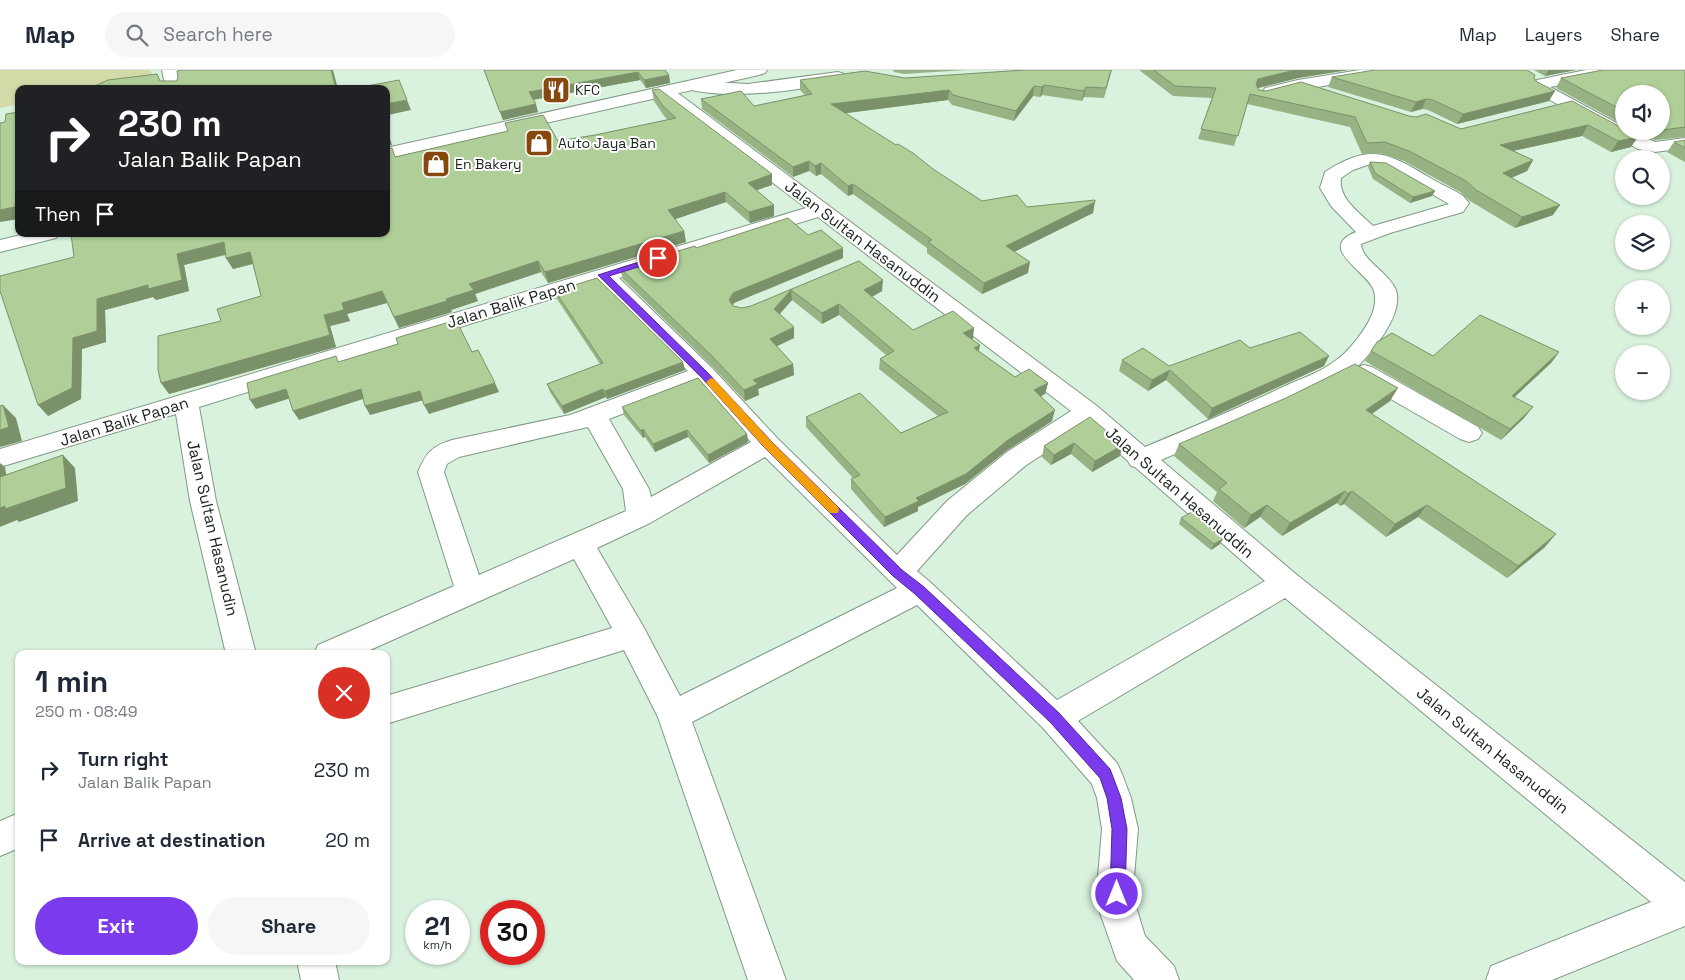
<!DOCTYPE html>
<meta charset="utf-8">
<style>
:root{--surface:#fff;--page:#f6f6f7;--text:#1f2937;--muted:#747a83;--line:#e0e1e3;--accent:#7c3aed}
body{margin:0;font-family:"Space Grotesk",sans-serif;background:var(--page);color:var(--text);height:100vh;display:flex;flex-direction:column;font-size:19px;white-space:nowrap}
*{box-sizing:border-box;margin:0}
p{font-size:16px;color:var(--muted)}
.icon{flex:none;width:28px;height:28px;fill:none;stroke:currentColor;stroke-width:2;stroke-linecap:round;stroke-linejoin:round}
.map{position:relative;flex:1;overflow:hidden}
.panel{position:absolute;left:15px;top:580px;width:375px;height:315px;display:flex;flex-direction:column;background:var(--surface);border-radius:10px;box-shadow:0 1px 4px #0004}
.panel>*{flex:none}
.top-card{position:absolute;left:15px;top:15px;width:375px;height:152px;border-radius:10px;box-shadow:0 1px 4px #0004;background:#202124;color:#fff;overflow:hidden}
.buttons{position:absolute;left:1615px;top:15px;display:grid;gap:10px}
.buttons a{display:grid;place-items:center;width:55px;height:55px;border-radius:50%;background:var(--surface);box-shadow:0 1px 4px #0004;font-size:25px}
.speed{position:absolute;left:405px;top:830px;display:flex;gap:10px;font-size:25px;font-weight:700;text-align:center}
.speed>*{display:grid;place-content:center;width:65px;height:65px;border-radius:50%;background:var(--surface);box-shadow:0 1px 4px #0004;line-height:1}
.speed small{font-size:12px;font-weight:400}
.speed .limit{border:8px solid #d22;background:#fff;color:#111}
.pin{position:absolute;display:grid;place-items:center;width:42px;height:42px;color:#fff;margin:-21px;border:2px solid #fff;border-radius:50%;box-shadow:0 1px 5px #0007}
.me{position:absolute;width:55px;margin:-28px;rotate:0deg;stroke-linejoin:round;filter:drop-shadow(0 0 4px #0008)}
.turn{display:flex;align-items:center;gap:18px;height:105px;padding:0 20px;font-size:22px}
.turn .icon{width:65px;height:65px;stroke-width:2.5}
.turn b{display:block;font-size:35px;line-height:42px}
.then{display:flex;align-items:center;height:48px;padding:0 20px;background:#0003;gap:10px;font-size:19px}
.round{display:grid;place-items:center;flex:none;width:52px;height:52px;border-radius:26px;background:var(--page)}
.summary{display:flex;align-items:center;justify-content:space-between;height:85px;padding:0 20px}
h1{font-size:30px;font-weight:600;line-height:38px}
.cta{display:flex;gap:10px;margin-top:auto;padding:10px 20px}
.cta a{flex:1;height:58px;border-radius:30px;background:var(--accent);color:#fff;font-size:20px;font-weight:600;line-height:58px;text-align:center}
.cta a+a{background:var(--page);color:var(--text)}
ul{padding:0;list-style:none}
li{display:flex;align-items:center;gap:15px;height:70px;padding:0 20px}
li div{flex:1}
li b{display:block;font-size:19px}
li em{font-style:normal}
header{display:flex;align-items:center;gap:30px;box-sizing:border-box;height:70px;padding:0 25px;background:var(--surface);border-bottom:1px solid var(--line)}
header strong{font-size:24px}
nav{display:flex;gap:28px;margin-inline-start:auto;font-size:18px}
.search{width:350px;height:45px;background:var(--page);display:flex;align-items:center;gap:12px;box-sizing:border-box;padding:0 18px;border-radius:28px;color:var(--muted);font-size:19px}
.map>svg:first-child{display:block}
.green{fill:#d4daa7}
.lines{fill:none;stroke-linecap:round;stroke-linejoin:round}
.minor-casing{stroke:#819885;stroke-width:2}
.highway-casing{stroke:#819885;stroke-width:2}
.minor{fill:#fff;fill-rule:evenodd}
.highway{fill:#fff;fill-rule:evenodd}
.wall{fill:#97b283}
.shaded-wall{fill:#7b916a}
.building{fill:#b0cf98;stroke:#7b916a}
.route{fill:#7c3aed;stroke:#51269a}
.slow{fill:#f59e0b}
.labels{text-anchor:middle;stroke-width:4;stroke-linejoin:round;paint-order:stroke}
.far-poi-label{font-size:14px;fill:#1b241d;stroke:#fff;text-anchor:start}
.street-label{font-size:16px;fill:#1b241d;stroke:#fff}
</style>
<header>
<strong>Map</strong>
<div class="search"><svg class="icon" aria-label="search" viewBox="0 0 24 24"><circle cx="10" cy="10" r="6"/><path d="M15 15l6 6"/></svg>Search here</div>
<nav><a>Map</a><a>Layers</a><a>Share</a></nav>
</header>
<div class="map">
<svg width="1685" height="910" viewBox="0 0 1685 910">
<rect width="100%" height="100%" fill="#d9f2de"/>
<path class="green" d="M0 0H150L152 4 86 19H19V34L0 38Z"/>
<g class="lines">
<defs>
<g id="minor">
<path d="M162 0H178L182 19H166Z"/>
<path d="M1360 0H1397L1395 3 1389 5 1299 20 1271 27 1265 26 1263 22 1265 18 1298 10Z"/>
<path d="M1586 0H1620L1618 3 1612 5 1550 17 1624 57V61H1632L1655 72 1685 68V78L1655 82 1638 79 1532 20 1530 17 1537 10Z"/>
<path d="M838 2 844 4 846 7 844 10C801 21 730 30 687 19L685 16 687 13 693 11 748 14Z"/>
<path d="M665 17 671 18 1097 336 1145 377C1192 357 1239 338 1285 316 1300 309 1319 303 1332 293 1342 287 1350 278 1357 269 1367 256 1379 238 1374 221 1369 202 1315 178 1356 162L1331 136 1320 118 1325 102C1372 72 1388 83 1432 109 1442 115 1453 119 1463 126L1469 133 1463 142 1390 163 1361 174C1362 186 1374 194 1382 202 1387 207 1393 213 1396 220 1404 244 1373 281 1357 297L1364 295 1372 297 1478 357 1482 363 1478 369 1469 372 1460 369 1356 309 1352 303 1354 300 1347 305 1279 339 1161 390 1297 505 1685 812V856L1552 910H1486L1491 896 1651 832 1285 528 1078 651 1117 693 1122 704 1131 728 1138 759 1134 807 1137 840 1145 866 1174 896 1179 910H1134L1117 891 1099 840 1098 807 1102 759 1097 728 1092 714 1043 658 917 535 692 652 786 910H748L658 647 624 580 386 654V626L612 558 574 489 361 584H314L318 575 454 516 418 402C426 383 432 376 452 370L570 345 688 301 600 214 199 337 216 431 256 584H226L190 431 176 344 0 397V379L806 138 659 26 657 22 659 18ZM1370 94 1384 96 1449 134 1373 156C1360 143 1338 129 1341 108L1353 100ZM818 147 1071 341 1007 382 947 431 897 485 777 368 712 298 619 208ZM700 314 751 372 651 427 649 419 609 349ZM1087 355 1128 391 1131 396 1135 397 1265 511 1057 630 930 512 917 501 967 445 1025 396ZM588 357 623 419 626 441 479 505 444 402 447 394 459 387ZM765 387 897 518 680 626 643 556 597 478 650 453Z"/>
<path d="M19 743V778L0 786V751Z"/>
<path d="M297 891H335L339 910H301Z"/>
</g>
<g id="highway">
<path d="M737 0H767L765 3 759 5 386 89V78Z"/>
<path d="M25 164H59L56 168 0 182V170Z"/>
</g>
</defs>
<use href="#minor" class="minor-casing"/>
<use href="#highway" class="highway-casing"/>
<use href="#minor" class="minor"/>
<use href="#highway" class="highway"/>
</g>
<g class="wall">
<path d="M484 0H666H665L669 5 670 13 646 18 640 10 534 30 538 42 503 50Z"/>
<path d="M893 0H966L904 4 894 2Z"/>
<path d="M1024 0H1112L1104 28 1084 27 1082 31 1042 25 1040 27 1033 26 1014 51 952 35 948 30 845 43 982 131 1027 137 1093 143 1014 182 1028 203 982 224 927 183V178L853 124 848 126 821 104 816 106 809 101 793 107 702 39 701 29 754 36 805 25 800 20V10L905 8Z"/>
<path d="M1139 0H1348L1298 8 1258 18 1259 20 1409 46 1461 59 1572 31 1631 77 1611 82 1582 66 1513 81 1533 90 1527 101 1511 108 1553 145 1515 158 1470 131 1460 122 1404 91 1380 83 1362 84 1350 57 1247 34 1234 76 1198 69 1212 28 1173 26Z"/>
<path d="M1534 0H1576L1545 6Z"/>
<path d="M1685 0V67L1655 70 1637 61H1661V24H1624V55L1556 18 1561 8Z"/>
<path d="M1332 7 1534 8 1549 31 1457 54 1428 40 1422 39 1411 42 1328 17Z"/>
<path d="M652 20 772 115 757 120 774 146 750 153 726 132 675 149 684 161 686 172 548 213 541 202 475 224 478 231 451 240 452 242 399 258 387 233 347 244 350 251 330 256 336 277 169 324 221 251 261 226 253 194 233 199 226 188V185L184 195 189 221 156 230 153 227 105 240 106 272 82 279 81 329 48 346 74 187 386 164 396 87 508 62 505 53 558 71 595 65 668 50 664 46 654 31Z"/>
<path d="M1685 70V92L1667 82 1674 72Z"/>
<path d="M1370 92 1435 121 1432 126 1410 133 1373 109 1368 97Z"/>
<path d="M808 165 843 188 734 233 733 236 742 238 751 236 859 191 882 221 872 227 913 260 973 269H972L979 281 1015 307 1048 313 1045 324 1041 326 1052 351 1006 381 965 414 918 437V441L884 457 851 419V409L853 408 806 357V347L901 363 938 346 879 299 880 289 886 285 839 245 822 254 792 230 780 244 794 268 777 276 793 294 794 305 758 319 759 325 745 331 713 297 623 209 620 198 696 178Z"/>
<path d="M555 221 685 300 607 329 606 327 564 344 550 322 547 314 600 294 557 229Z"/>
<path d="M1250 278 1324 296 1208 349 1166 310 1148 321 1119 301 1122 290 1169 296Z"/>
<path d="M1371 281 1433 286 1559 282 1551 293 1514 327 1524 348 1501 370 1365 291Z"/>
<path d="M1390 331 1372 344 1545 477 1507 508 1418 447 1386 467 1344 434 1340 436 1337 433 1282 466 1260 447 1244 458 1213 431 1217 422 1174 386 1179 374Z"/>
<path d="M622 337 747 364 748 372 709 393 688 367 655 382 645 367 643 368 624 345Z"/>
<path d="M1090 347 1120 386 1092 402 1071 384 1051 395 1042 387 1044 376Z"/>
<path d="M1181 448 1220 474 1211 480 1179 454Z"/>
</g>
<g class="shaded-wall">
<path d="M331 0H333L338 19H336Z"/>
<path d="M1295 0H1348L1298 8 1254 19 1258 9Z"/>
<path d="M1549 0H1576L1545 6Z"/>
<path d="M638 2 640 10 531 30 529 22Z"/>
<path d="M669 5 670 13 646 18 644 10Z"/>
<path d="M1044 15 1042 25 1040 27 1042 17Z"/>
<path d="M1034 16 1033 26 1014 51 1016 41Z"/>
<path d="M1086 17 1084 27 1082 31 1084 21Z"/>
<path d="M949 20 948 30 832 45 831 34Z"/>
<path d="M1555 21 1549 31 1457 54 1463 44Z"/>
<path d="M1426 29 1422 39 1411 42 1416 32Z"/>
<path d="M407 30 411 40 388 45 389 50H386V34Z"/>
<path d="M536 34 538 42 503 50 500 42Z"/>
<path d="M1588 55 1582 66 1494 85 1500 75Z"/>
<path d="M386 56 392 75 386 76Z"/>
<path d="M1638 67 1631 77 1611 82 1618 71Z"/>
<path d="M1533 90 1527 101 1497 114 1503 103Z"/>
<path d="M809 91V101L793 107V97Z"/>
<path d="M821 93V104L816 106 815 96Z"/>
<path d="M772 104V115L748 123V113Z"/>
<path d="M853 114V124L848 126V116Z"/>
<path d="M1435 121 1432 126 1410 133 1413 127Z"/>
<path d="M725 122 726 132 670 151 668 140Z"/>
<path d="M1095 132 1093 143 1004 187 1006 176Z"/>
<path d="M774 135V146L750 153 749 142Z"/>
<path d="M1560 135 1553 145 1515 158 1522 147Z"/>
<path d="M19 136V149L0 152V140Z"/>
<path d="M684 161 686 172 548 213 545 202Z"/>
<path d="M224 172 231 183 184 195 189 221 156 230 153 227 105 240 106 272 82 279 81 329 48 346 38 335 73 268 97 229 177 184Z"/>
<path d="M843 178V188L734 233 730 241 729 230 733 223Z"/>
<path d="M250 182 256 193 233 199 226 188Z"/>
<path d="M538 191 541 202 475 224 478 231 451 240 452 242 399 258 394 247 469 214Z"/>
<path d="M1030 192 1028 203 982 224 984 213Z"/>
<path d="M883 210 882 221 864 231V220Z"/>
<path d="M791 220 792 230 775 249 774 239Z"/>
<path d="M382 221 387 233 347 244 350 251 330 256 336 277 169 324 161 313 324 245 342 233Z"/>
<path d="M839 234V245L822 254V243Z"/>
<path d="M794 257V268L771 279 770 269Z"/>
<path d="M974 258 973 269 962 274 963 263Z"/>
<path d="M980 275 978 286 974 278Z"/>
<path d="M1559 282 1551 293 1504 337 1512 326Z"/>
<path d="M1329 286 1324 296 1208 349 1212 338Z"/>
<path d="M683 292 685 300 607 329 605 321Z"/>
<path d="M793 294 794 305 758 319 759 325 745 331 744 320 753 310Z"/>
<path d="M1170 300 1166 310 1148 321 1152 310Z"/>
<path d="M495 313 499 322 429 344 424 335Z"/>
<path d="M1048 313 1045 324 1032 331 1034 320Z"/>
<path d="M1398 318 1390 331 1358 353 1366 340Z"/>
<path d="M286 319 291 328 256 339 250 330Z"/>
<path d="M361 319 366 328 299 350 293 341Z"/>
<path d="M603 319 606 327 564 344 562 336Z"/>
<path d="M420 321 424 330 370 345 365 336Z"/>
<path d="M3 335 16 348 22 371 0 377V360Z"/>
<path d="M1533 337 1524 348 1501 370 1510 359Z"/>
<path d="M1055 340 1052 351 1006 381 965 414 918 437V441L884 457 885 447Z"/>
<path d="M643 359 645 367 643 368 641 361Z"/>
<path d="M687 360 688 367 655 382 653 374Z"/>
<path d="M747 364 748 372 709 393 708 385Z"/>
<path d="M1074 373 1071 384 1051 395 1054 385Z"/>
<path d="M1123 375 1120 386 1092 402 1095 391Z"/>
<path d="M63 385 75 398 78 431 19 452 17 450 0 457V438Z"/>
<path d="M0 393 5 397 9 422 0 413Z"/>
<path d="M1345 421 1337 433 1282 466 1290 453Z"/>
<path d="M1352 421 1344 434 1340 436 1348 424Z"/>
<path d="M1267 435 1260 447 1244 458 1251 445Z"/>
<path d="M1427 435 1418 447 1386 467 1395 454Z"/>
<path d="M1556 464 1545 477 1507 508 1518 496Z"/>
<path d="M1223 469 1220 474 1211 480 1214 474Z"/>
</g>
<g class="building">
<path d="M180 0H331L336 19H88L108 10 157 4 160 11H176L178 8 177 1Z"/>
<path d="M484 0H665L669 5 644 10 638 2 529 22 536 34 500 42Z"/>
<path d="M1024 0H1111L1106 18 1086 17 1084 21 1044 15 1042 17 1034 16 1016 41 953 25 949 20 831 34 896 75 898 74 913 83 933 99 982 131 1017 125 1027 137 1095 130V132L1006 176 1030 192 984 213 928 172 932 170 853 114 848 116 821 93 815 96 809 91 793 97 701 29 741 21 754 36 812 24 800 10 865 1 905 8Z"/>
<path d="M1154 0H1295L1258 9 1256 15 1259 20 1266 21 1301 12 1409 46 1416 47 1426 44 1461 59 1572 31 1624 59V61H1627L1638 67 1618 71 1588 55 1500 75 1533 90 1503 103 1560 135 1522 147 1476 120 1466 111 1409 81 1385 72 1367 73 1355 47 1250 24 1238 66 1201 59 1216 18 1175 16Z"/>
<path d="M1375 0H1527L1535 5 1534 8 1537 12 1555 21 1463 44 1433 30 1426 29 1416 32 1332 7Z"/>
<path d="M1603 0H1685V57L1662 60 1661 59V24H1624V41L1561 8Z"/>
<path d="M399 10 407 30 386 34V19H351Z"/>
<path d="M659 19 772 104 748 113 774 135 749 142 725 122 668 140 684 161 545 202 538 191 469 214 474 220 446 229 447 231 394 247 382 221 342 233 344 240 324 245 330 265 161 313 158 300V266L221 251 217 239 261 226 250 182 226 188 224 172 177 184 182 210 148 219V215L97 229V261L73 268 72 318 38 335 0 221V206L74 187 71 164H386V79L392 78 395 87 508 61 505 53 543 45 558 71 595 65 676 48 663 36 652 20Z"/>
<path d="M19 42V136L0 140V53L5 52 6 44Z"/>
<path d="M1685 70V78L1674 72Z"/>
<path d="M1370 92 1386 93 1435 121 1413 127 1375 103Z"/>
<path d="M788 148 808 165 821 160 843 178 733 223 729 230 733 236 742 238 751 236 859 191 883 210 864 220 913 260 953 241 974 258 963 263 980 275 974 278 1015 307 1029 299 1048 313 1034 320 1055 340 1008 370 966 404 916 428 919 431 885 447 851 409 860 405 806 347 860 323 901 363 948 342 880 289 894 281 839 234 822 243 791 220 774 239 794 257 770 269 793 294 753 310 758 314 744 320 712 286 620 198 695 176 696 178Z"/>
<path d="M597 208 683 292 605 321 603 319 562 336 547 314 603 293 555 221Z"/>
<path d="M1480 245 1559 282 1512 326 1533 337 1510 359 1371 281 1377 272 1392 263 1433 286Z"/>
<path d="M456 250 472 282 478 280 495 313 424 335 420 321 365 336 361 319 293 341 286 319 250 330 247 313 336 286 338 292 398 274 396 268Z"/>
<path d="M1300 262 1329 286 1212 338 1170 300 1152 310 1122 290 1143 278 1169 296 1240 270 1250 278Z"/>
<path d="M1355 294 1398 318 1366 340 1556 464 1518 496 1427 435 1395 454 1352 421 1348 424 1345 421 1290 453 1267 435 1251 445 1219 419 1227 413 1179 374 1286 328Z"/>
<path d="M698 308 747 364 708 385 687 360 653 374 643 359 641 361 622 337Z"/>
<path d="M3 335 9 357 0 360V336Z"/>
<path d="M1090 347 1123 375 1095 391 1074 373 1054 385 1044 376Z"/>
<path d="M63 385 66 418 5 439V436L0 438V407Z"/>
<path d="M1192 442 1223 469 1214 474 1181 448Z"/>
</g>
<path class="route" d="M658 186 662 188 661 190 609 206 707 302 772 372 902 500 924 517 1059 643 1110 699 1121 728 1127 759 1125 824 1123 829 1117 831 1112 829 1110 824 1112 759 1107 728 1100 708 1050 652 915 524 893 506 764 377 701 307 598 205Z"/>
<path class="slow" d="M711 308 714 309 772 372 838 437 839 440 838 443H830L764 377 707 314 706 312Z"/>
<defs>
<symbol id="restaurant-square" viewBox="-11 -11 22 22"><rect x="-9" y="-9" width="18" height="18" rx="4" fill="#87480e" stroke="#fff"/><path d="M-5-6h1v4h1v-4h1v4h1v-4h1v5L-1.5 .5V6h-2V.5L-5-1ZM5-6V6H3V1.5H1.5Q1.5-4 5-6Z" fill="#fff"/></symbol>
<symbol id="shop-square" viewBox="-11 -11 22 22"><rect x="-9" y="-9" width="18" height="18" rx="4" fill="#87480e" stroke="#fff"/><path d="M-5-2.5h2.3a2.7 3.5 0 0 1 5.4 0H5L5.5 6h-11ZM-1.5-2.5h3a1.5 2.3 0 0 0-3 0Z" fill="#fff"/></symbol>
</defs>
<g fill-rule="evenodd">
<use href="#restaurant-square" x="540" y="4" width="32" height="32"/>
<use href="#shop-square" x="523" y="57" width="32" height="32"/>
<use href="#shop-square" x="420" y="78" width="32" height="32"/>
</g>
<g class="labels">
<g class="far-poi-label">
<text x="575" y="25">KFC</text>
<text x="558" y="78">Auto Jaya Ban</text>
<text x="455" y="99">En Bakery</text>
</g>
<g class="street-label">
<text transform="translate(863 171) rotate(37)" y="6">Jalan Sultan Hasanuddin</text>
<text transform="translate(511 233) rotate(-17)" y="6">Jalan Balik Papan</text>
<text transform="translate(124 351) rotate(-17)" y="6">Jalan Balik Papan</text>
<text transform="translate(1180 422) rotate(41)" y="6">Jalan Sultan Hasanuddin</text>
<text transform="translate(213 458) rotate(77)" y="6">Jalan Sultan Hasanudin</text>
<text transform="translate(1493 680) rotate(39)" y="6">Jalan Sultan Hasanuddin</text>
</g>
</g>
</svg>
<div class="buttons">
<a><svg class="icon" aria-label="sound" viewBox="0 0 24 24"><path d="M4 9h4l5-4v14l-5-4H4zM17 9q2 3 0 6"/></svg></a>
<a><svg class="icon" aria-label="search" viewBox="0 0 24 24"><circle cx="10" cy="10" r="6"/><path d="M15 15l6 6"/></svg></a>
<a><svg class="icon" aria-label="layers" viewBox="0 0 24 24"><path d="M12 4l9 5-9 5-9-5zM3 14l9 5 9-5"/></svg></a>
<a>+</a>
<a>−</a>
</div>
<div class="speed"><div>21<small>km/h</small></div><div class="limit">30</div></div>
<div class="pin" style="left:658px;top:188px;background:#d93025"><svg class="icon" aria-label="arrive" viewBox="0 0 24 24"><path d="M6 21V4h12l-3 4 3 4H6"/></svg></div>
<svg class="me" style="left:1117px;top:824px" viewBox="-20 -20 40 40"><circle r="17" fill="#7c3aed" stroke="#fff" stroke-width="3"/><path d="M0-11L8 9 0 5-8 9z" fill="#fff"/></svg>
<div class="top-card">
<div class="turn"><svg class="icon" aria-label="right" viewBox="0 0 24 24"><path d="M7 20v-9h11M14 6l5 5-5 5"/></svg><div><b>230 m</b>Jalan Balik Papan</div></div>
<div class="then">Then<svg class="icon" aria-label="arrive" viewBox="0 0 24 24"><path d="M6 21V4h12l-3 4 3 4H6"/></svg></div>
</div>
<section class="panel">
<div class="summary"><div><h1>1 min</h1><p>250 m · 08:49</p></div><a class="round" style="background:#d93025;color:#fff"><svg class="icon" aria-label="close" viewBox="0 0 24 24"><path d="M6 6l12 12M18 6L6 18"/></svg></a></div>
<ul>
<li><svg class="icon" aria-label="right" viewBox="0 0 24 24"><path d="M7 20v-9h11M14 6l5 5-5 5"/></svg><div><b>Turn right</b><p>Jalan Balik Papan</p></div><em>230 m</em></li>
<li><svg class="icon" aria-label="arrive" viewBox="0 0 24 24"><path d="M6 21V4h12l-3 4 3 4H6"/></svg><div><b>Arrive at destination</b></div><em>20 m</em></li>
</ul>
<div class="cta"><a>Exit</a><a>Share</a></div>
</section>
</div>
